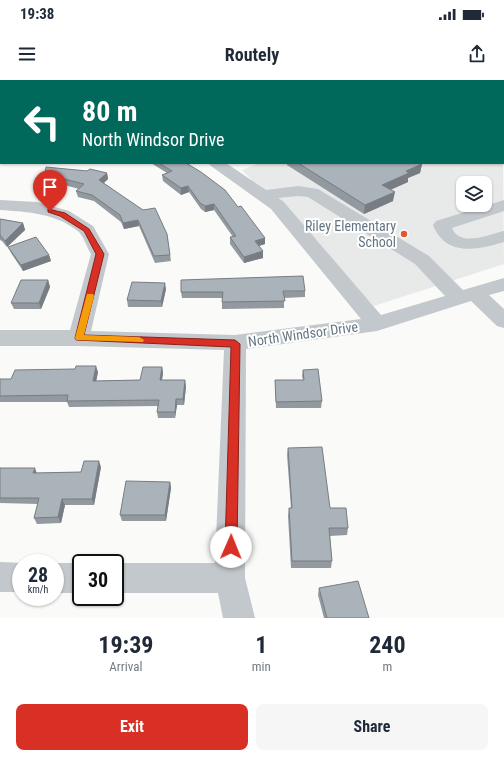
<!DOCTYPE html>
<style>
:root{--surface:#fff;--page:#f6f6f7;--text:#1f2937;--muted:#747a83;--accent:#d93025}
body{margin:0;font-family:"Roboto Condensed",sans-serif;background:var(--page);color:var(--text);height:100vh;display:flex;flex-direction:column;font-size:15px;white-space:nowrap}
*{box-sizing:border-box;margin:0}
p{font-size:13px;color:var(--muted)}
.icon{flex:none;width:22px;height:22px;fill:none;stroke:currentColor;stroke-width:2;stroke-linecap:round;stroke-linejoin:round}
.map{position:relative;height:538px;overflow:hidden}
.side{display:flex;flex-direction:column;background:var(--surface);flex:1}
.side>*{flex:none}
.banner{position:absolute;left:0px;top:0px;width:504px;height:84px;box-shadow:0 1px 3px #0004;background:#00695c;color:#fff;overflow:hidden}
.controls{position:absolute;left:456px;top:96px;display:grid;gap:8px}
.controls a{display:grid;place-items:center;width:36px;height:36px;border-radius:8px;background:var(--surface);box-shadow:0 1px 3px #0004;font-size:20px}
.speed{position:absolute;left:12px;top:474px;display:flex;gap:8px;font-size:20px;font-weight:700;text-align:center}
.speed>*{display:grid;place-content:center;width:52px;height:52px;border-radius:50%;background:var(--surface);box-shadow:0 1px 3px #0004;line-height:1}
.speed small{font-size:10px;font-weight:400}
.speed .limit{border:2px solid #111;border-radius:6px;background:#fff;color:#111}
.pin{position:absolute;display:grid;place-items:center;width:34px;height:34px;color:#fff;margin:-41px -17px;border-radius:50% 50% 50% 0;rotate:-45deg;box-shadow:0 0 4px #0007}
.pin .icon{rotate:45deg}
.me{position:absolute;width:44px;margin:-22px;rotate:1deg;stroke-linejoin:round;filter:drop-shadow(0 0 3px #0008)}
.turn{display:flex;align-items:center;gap:14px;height:84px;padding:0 16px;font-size:18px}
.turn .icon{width:52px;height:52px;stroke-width:2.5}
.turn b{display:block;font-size:28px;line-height:34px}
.eta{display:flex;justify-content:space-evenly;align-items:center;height:68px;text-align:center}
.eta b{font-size:24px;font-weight:700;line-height:28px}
.button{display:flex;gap:8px;margin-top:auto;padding:8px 16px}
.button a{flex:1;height:46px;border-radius:8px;background:var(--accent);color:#fff;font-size:16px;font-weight:700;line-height:46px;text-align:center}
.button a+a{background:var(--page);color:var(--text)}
.status{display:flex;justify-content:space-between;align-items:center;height:28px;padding:0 20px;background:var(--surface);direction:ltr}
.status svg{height:11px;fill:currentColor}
header{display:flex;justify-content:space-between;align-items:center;height:52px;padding:0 16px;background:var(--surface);font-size:18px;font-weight:700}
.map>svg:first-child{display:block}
.built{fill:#e8e9e9;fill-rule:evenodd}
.green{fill:#dadfd7}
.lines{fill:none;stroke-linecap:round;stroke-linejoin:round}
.path{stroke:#bbbfc2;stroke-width:1.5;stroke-dasharray:1.5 1.5;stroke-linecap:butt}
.minor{fill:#c3c8cc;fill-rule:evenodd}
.wall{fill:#929a9f}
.shaded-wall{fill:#777d82}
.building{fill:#aab3b9;stroke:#777d82}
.route{fill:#d93025;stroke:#8d1f18}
.slow{fill:#f59e0b}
.poi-dot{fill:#e4572e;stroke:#fff;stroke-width:1.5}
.labels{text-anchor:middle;stroke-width:4;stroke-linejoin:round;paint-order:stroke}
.poi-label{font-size:14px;fill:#657683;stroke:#fff;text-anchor:end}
.street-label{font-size:14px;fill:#657683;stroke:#fff}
</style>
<div class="status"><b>19:38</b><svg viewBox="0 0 49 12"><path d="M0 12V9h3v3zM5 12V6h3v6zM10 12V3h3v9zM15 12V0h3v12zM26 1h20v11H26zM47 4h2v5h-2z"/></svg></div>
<header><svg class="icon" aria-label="menu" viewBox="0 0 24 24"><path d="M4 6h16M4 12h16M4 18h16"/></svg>Routely<svg class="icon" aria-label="share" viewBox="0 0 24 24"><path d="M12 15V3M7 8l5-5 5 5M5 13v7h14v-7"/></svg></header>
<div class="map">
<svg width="504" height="538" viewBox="0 0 504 538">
<rect width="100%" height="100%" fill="#fafaf8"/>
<path class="built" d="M503 76 504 184 374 226 242 90 260 83H503ZM463 103H485V125H463Z"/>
<path class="green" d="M105 0H415L417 1H106Z"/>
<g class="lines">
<path class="path" d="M417 0 419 1"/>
<g class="minor">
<path d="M92 0H104L105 1H93Z"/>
<path d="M490 0H504V3L503 4V1Z"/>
<rect x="0" y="37" width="1" height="8"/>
<path d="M208 83H226L266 110 298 106 318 109 429 176 463 210 504 198V211L489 215 504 229V248L497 246 471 221 377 251 246 269 245 498 255 538H223L218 513H115V483H215L224 270 79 266H0V250H70L91 174C87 168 84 157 79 152 56 133 28 132 0 130V120L37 122 69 131 93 146 109 174 91 251 235 255 361 239 271 129 211 86ZM298 116 308 117 415 184 445 216 381 235 283 121 278 118Z"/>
<path d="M504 120V131L452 148C460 168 489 154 504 151V162C477 170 446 177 433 145L436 141Z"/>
<path d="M0 482 23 483H21V512H0Z"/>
<rect x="55" y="483" width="26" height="30"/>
</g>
</g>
<g class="wall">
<path d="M0 0H59L58 1H1V30H0Z"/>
<path d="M151 83H186L238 127 265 158V164L259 166 263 171V178L244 183 230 164V157H233L214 130 205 132 201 129 189 112 181 115 163 101 162 95 167 93Z"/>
<path d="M287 83H420L422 84 420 93 408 98V102L390 110 393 121 364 134 287 85Z"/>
<path d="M107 93 108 99 104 103 167 154 171 181 155 183 139 146 124 149 121 142 94 121 78 117 76 111 79 109 46 100 45 94Z"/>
<path d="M0 139 23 143 25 150 7 167 2 161 0 160Z"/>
<path d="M8 167 49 175 51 181 23 191 11 173Z"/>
<path d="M48 200 50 207 41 229H14L11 223Z"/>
<path d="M166 209 162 227H128L127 220Z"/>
<path d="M305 211V217L284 218V228L222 229V218H182L181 212Z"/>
<path d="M162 287 163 293 162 300 186 306 184 325H177L175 338H158L157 332 158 326 69 327 67 322H0V299H11L98 292 96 301 140 300Z"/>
<path d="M303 290 322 321 321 328H276L275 300H303L302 296Z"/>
<path d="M288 368 330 428 348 448 347 455 330 456 332 481 331 488H291L288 436 289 428H291L287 375Z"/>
<path d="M101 387 94 425H65L61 443 37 444 34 438 38 424 0 423V388L37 393 81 392Z"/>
<path d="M170 402 171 408 166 441H122L120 435Z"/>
<path d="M319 508 369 538H324L318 515Z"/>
</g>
<g class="shaded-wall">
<path d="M1 65V73L0 75V66Z"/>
<path d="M414 83H420V86L422 84 420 93 408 98V102L381 114 382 105 406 91Z"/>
<path d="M107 93 108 99 100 106 99 100Z"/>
<path d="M188 106 189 112 181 115V108Z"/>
<path d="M395 112 393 121 364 134 365 125Z"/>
<path d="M214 124V130L205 132V126Z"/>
<path d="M138 140 139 146 124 149 123 143Z"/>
<path d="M23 143 25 150 7 167 5 161Z"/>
<path d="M265 158V164L255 167V161Z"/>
<path d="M263 171V178L244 183V177Z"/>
<path d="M49 175 51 181 23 191 21 185Z"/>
<path d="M48 200 50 207 41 229 39 223Z"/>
<path d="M165 203 166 209 162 227 161 221Z"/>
<path d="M96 286 98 292 95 307 93 301Z"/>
<path d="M162 287 163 293 161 306 160 300Z"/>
<path d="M185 300 186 306 184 325 183 319Z"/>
<path d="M176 319 177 325 175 338V332Z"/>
<path d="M99 381 101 387 94 425 92 419Z"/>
<path d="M35 388 37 394 33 393Z"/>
<path d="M170 402 171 408 166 441 165 435Z"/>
<path d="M62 419 65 425 61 443 58 437Z"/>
</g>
<g class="building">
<path d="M0 0H54V1H1V25H0Z"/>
<path d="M0 51H1V65L0 66Z"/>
<path d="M159 83H186L201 92 225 110 238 127 241 126 265 158 255 161 263 171 244 177 230 157 236 156 214 124 205 126 200 123 188 106 181 108 162 95 172 91Z"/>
<path d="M298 83H419L422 84 406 91 409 93 382 105 395 112 365 125Z"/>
<path d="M46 87 87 91 90 89 107 93 99 100 143 130 155 128 167 154 170 175 154 176 138 140 123 143 120 135 92 115 76 111 84 104 45 94Z"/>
<path d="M0 139 23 143 5 161 0 155Z"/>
<path d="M36 157 49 175 21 185 8 167Z"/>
<path d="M303 196 305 211H283L285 221 222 222 223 212H181V200Z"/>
<path d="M21 200H48L39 223H11Z"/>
<path d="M132 202 165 203 161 221 127 220Z"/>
<path d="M76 286H96L93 301 140 300 143 287H162L160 300H185L183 319H176L175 332H157L159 320 67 321 68 315 0 316V299H11L15 290 75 289Z"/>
<path d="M318 289 322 321 276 322 275 300H304L303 290Z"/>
<path d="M322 367 330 428H346L348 448H329L332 481H292L289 428H292L288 368Z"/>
<path d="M84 381H99L92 419H62L58 437 34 438 39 418H0V388H35L33 393 81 392Z"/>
<path d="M126 401 170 402 165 435H120Z"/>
<path d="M358 501 369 538H327L319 508Z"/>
</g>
<path class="route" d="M48 129 65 133 89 149 104 174 84 255 235 260 240 264 237 467 235 471 231 473 227 471 225 467 231 267 76 260 75 258 96 174 84 151 60 136 48 132Z"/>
<path class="slow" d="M87 214H93L94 216 84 255 139 257 144 260 143 262 76 260 75 258Z"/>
<circle class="poi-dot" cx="404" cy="154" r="4"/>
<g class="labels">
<g class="poi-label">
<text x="396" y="151">Riley Elementary<tspan x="396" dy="16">School</tspan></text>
</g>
<g class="street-label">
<text transform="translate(303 254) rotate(-8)" y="5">North Windsor Drive</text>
</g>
</g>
</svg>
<div class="controls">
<a><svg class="icon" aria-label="layers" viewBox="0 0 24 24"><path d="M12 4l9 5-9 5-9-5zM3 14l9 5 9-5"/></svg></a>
</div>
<div class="speed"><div>28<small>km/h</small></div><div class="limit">30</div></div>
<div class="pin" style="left:50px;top:131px;background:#d93025"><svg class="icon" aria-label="arrive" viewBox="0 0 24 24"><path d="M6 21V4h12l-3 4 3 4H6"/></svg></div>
<svg class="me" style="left:231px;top:467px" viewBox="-20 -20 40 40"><circle r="19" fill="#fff"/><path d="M0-13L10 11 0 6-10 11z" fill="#d93025"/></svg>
<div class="banner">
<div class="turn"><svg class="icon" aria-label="left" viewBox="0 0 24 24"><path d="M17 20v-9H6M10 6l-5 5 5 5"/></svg><div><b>80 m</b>North Windsor Drive</div></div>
</div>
</div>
<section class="side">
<div class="eta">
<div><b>19:39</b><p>Arrival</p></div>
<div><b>1</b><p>min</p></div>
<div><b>240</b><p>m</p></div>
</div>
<div class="button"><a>Exit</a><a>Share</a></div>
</section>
